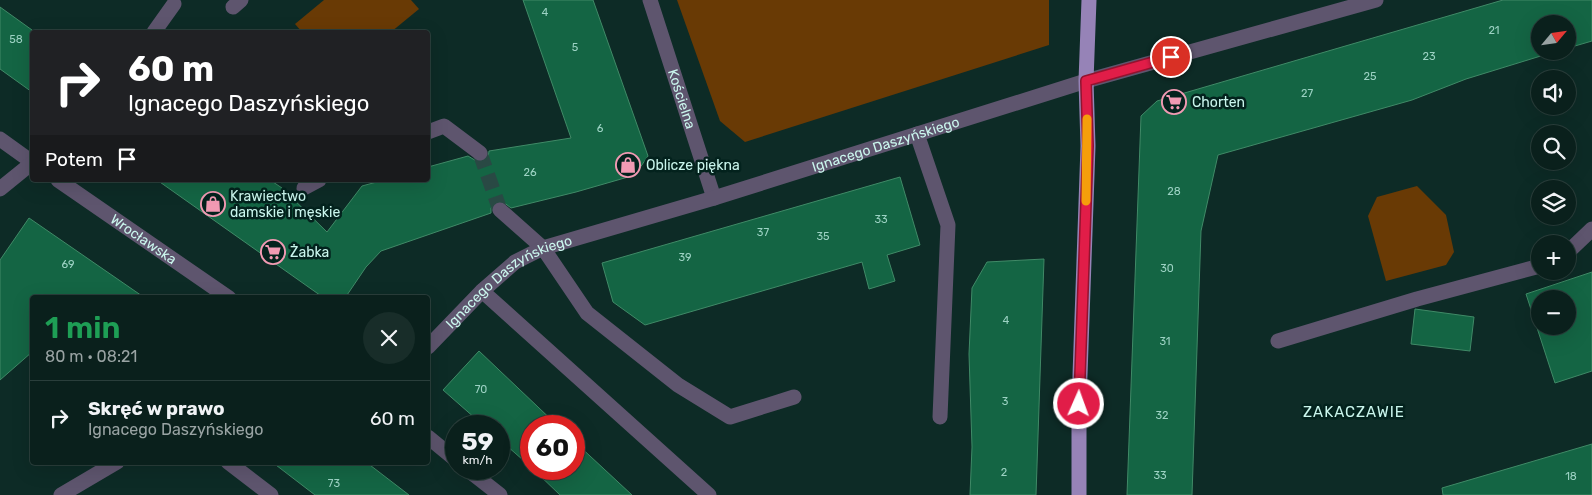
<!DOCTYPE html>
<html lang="pl">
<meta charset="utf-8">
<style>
:root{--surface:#0a201c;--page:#182d29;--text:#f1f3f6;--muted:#99a3a3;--line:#2a3e3b}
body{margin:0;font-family:Rubik,sans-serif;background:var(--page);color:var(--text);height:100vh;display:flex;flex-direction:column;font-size:19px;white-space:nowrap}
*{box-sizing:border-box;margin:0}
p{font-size:16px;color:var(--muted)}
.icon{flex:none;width:28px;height:28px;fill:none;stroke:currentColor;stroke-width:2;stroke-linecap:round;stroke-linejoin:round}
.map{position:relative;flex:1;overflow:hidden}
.drawer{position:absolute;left:30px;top:295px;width:400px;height:170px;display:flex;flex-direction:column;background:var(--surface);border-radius:5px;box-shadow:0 5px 20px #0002,0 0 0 1px var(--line)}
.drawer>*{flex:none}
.hud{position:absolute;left:30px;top:30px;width:400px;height:152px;border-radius:5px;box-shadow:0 5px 20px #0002,0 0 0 1px var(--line);background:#202124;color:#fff;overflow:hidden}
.needle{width:32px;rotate:61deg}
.fabs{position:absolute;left:1531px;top:15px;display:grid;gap:10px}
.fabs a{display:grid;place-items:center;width:45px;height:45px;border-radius:50%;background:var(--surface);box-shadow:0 5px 20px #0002,0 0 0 1px var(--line);font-size:25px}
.speed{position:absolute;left:445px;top:415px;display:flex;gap:10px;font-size:25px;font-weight:700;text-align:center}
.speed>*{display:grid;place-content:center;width:65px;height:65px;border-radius:50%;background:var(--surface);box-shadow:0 5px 20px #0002,0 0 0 1px var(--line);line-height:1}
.speed small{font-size:12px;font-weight:400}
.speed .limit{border:8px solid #d22;background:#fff;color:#111}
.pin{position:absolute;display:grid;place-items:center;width:42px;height:42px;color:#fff;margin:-21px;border:2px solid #fff;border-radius:50%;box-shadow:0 1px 5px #0007}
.me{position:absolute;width:55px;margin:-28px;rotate:2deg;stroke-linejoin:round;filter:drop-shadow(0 0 4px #0008)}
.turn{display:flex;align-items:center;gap:18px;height:105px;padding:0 15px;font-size:22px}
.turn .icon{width:65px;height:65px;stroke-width:2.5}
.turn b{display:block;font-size:35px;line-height:42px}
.then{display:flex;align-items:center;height:48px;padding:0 15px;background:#0003;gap:10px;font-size:19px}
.round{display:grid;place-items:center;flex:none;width:52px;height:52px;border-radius:26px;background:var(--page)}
.overview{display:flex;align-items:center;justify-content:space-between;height:85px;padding:0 15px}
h1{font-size:30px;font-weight:600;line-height:38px;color:#1e9e55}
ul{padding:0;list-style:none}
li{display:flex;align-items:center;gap:15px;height:75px;padding:0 15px;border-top:1px solid var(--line)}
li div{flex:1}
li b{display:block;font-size:19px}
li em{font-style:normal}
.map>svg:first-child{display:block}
.green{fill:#693a05}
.building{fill:#146544;stroke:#408a67;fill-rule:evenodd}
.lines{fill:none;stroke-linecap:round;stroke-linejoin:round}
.minor-tunnel{stroke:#294944;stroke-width:15;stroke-dasharray:15 8;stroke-linecap:butt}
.minor{stroke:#5e556e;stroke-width:15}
.major{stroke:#9683b7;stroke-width:15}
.route-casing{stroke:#92132f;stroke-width:12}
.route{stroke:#e11d48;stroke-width:9}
.slow{stroke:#f59e0b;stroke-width:9}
.labels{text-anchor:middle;stroke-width:5;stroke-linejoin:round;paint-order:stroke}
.number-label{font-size:11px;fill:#9cd2c3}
.street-label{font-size:14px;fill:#caf6ed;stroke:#03221d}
.poi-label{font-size:14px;fill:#caf6ed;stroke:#03221d;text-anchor:start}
.neighbourhood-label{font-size:15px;letter-spacing:1px;fill:#caf6ed;stroke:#03221d}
</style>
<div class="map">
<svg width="1592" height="495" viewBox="0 0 1592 495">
<rect width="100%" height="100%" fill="#0d2b26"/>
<g class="green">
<path d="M324 0H411L419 9 391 32H302L295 24Z"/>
<path d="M677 0H1049V45L745 142 720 121Z"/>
<path d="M1417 186 1446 215 1454 252 1446 265 1386 281 1368 216 1377 197Z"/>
</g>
<g class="building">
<path d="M523 0H593L648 156 635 175 576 192 511 208 502 201H497L491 208V213L381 251 366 267 345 298H324L157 180H270L282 188 327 232 362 186 384 180H428V167L468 156 478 162H483L488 158 489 151 571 138Z"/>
<path d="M1503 0H1592V41L1568 48V24H1540V51H1557L1466 79 1412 100 1218 155 1201 231 1192 495H1127L1141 116 1157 101Z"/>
<path d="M0 7 32 30V92L0 69Z"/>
<path d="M900 177 920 245 887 255 895 281 869 289 862 262 645 325 613 302 602 263Z"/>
<path d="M29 218 145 298H32V352L0 380V260Z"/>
<path d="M1044 259 1036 495H970L972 447 969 354 972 288 987 262Z"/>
<path d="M1592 272V371L1555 383 1526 294ZM1540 299H1568V326H1540Z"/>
<path d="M1415 309 1474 317 1470 351 1411 344Z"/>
<path d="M479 351 558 426H531V467L499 439V426H484L443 390Z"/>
<path d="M574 441 576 443 632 495H560L533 469H574Z"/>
<path d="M1592 444V495H1443L1442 488Z"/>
<path d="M272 462H366L409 495H315Z"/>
</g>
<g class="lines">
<path class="minor-tunnel" d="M480 153 500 210"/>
<g class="minor">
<path id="s1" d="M650 0 714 198"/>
<path d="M233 7 241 0"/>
<path d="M154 32 174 4"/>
<path d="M428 132 444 126 480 153"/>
<path d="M917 134 948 225 940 417"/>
<path d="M0 139 32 162"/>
<path id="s2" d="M58 180 229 298"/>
<path d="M304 188 319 180"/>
<path d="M0 189 32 163"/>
<path d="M500 210 543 248 587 313 678 385 730 417 794 397"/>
<path d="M1568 252 1592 229"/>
<path d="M482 291 709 495"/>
<path d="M1278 341 1417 299 1540 266"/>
<path id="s3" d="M428 347 482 291 515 262 543 248 714 198 1086 81 1376 0"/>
<path d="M428 437 456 460"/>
<path d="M228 462 271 495"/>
<path d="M467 469 500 495"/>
<path d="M61 495 117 462"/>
</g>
<path class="major" d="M1079 495V404L1088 146 1086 81 1089 0"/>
</g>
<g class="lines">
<defs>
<path id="route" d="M1079 404 1088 146 1086 81 1171 57"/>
</defs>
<use href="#route" class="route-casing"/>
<use href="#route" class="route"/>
<path class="slow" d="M1086 201 1087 119"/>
</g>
<defs>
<symbol id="supermarket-ring" viewBox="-11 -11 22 22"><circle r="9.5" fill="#03221d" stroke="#f19ab3" stroke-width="1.5"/><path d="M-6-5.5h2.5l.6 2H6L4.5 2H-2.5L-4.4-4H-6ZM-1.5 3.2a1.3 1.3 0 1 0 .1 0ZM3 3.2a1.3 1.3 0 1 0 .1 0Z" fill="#f19ab3"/></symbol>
<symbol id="shop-ring" viewBox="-11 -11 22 22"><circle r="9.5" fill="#03221d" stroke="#f19ab3" stroke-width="1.5"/><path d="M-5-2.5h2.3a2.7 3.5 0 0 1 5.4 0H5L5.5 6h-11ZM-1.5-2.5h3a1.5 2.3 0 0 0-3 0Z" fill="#f19ab3"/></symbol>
</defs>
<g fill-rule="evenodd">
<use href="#supermarket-ring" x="1160" y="88" width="28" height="28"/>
<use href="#shop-ring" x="614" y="151" width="28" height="28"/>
<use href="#shop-ring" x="199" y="190" width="28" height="28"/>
<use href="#supermarket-ring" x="259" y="238" width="28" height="28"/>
</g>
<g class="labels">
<g class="number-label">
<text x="545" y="16">4</text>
<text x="1494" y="34">21</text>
<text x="16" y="43">58</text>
<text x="575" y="51">5</text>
<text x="1429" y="60">23</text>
<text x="1370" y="80">25</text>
<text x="1307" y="97">27</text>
<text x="600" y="132">6</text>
<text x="530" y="176">26</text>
<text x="1174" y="195">28</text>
<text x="881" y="223">33</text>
<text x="763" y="236">37</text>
<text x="823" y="240">35</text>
<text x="685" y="261">39</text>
<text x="68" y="268">69</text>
<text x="1167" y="272">30</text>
<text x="1006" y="324">4</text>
<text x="1165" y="345">31</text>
<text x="481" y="393">70</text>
<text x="1005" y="405">3</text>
<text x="1162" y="419">32</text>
<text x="1004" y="476">2</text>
<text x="1160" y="479">33</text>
<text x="1571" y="480">18</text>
<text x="334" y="487">73</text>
</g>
<g class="street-label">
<text dy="5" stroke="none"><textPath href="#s1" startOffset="104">Kościelna</textPath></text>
<text dy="5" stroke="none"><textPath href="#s3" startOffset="511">Ignacego Daszyńskiego</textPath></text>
<text dy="5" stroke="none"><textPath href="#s2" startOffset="104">Wrocławska</textPath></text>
<text dy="5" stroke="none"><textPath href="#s3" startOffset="106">Ignacego Daszyńskiego</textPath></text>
</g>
<g class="poi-label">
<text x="1192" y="107">Chorten</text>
<text x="646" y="170">Oblicze piękna</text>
<text x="230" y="201">Krawiectwo<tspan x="230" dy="16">damskie i męskie</tspan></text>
<text x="290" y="257">Żabka</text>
</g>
<g class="neighbourhood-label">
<text x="1354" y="417">ZAKACZAWIE</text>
</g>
</g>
</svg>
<div class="fabs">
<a><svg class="needle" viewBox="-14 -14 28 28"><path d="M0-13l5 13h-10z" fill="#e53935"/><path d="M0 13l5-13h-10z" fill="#99a3a3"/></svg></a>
<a><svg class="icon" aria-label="sound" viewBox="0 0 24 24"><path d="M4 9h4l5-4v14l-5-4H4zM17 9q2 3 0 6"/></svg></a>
<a><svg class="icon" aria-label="search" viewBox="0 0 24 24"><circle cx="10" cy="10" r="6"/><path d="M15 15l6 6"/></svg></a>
<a><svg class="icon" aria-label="layers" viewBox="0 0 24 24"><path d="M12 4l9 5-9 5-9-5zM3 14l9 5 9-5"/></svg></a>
<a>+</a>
<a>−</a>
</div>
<div class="speed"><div>59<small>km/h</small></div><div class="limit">60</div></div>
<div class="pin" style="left:1171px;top:57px;background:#d93025"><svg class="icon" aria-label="arrive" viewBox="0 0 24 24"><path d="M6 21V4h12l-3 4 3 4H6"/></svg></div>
<svg class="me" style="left:1079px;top:404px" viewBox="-20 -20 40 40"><circle r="17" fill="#e11d48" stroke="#fff" stroke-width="3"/><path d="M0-11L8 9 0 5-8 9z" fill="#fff"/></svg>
<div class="hud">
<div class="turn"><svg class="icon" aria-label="right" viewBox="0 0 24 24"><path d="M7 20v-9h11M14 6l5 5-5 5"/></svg><div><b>60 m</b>Ignacego Daszyńskiego</div></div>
<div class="then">Potem<svg class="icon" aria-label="arrive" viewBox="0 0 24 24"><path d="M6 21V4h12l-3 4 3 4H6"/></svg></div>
</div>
<section class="drawer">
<div class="overview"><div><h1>1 min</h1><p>80 m · 08:21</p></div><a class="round"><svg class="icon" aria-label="close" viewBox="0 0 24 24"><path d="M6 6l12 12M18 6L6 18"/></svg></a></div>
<ul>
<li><svg class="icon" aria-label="right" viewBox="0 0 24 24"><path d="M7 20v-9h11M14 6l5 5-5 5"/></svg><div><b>Skręć w prawo</b><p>Ignacego Daszyńskiego</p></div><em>60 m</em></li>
</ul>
</section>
</div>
